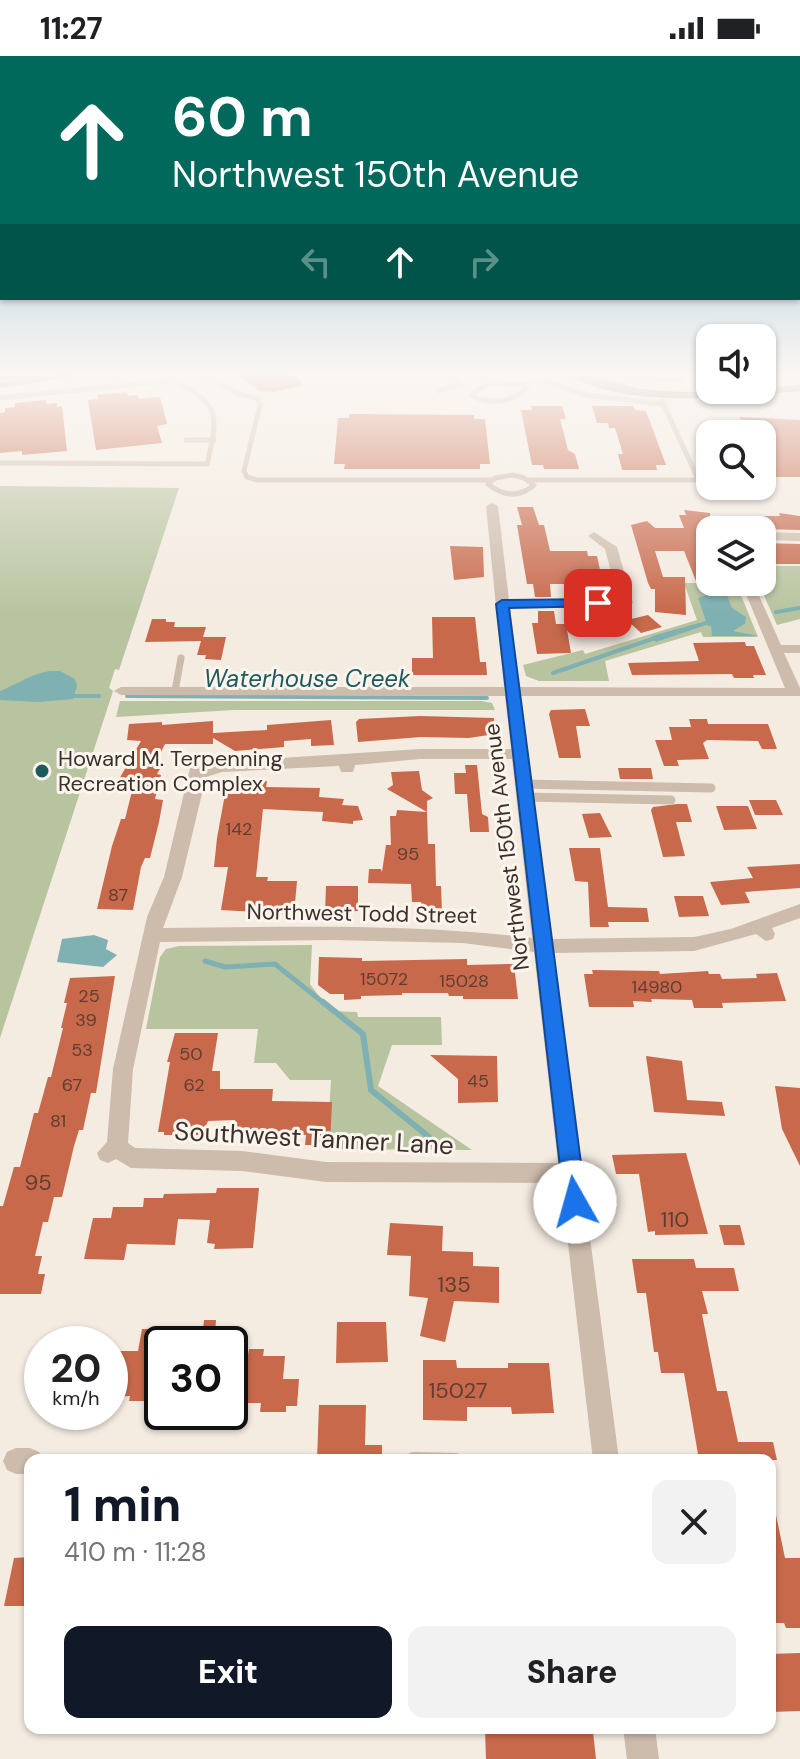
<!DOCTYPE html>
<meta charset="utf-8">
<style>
:root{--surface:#fff;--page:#f2f2f2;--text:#202124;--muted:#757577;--accent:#111827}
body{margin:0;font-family:"DM Sans",sans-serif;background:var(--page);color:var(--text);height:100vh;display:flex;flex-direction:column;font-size:30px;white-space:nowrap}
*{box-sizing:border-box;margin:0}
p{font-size:26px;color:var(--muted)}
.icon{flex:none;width:44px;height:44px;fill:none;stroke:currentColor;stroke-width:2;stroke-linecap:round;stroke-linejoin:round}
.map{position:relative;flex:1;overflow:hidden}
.panel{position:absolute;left:24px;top:1398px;width:752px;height:280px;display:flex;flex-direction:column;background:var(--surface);border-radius:16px;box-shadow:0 2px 6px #0004}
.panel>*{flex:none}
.hud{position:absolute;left:0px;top:0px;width:800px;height:244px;box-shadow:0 2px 6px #0004;background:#00695c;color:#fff;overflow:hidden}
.buttons{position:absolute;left:696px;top:268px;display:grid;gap:16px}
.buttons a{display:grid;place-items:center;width:80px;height:80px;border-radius:16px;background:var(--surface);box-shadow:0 2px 6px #0004;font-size:40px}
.speed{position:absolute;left:24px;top:1270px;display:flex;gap:16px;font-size:40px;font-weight:700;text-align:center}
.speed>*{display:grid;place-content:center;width:104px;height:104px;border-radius:50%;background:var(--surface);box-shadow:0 2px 6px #0004;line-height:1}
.speed small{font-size:20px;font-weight:400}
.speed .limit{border:4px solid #111;border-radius:12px;background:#fff;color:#111}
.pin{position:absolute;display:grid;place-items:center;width:68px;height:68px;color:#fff;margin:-34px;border-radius:16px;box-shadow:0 4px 12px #0006}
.me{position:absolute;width:88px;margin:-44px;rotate:353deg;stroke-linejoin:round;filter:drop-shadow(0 0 6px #0008)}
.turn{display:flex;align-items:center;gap:28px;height:168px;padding:0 40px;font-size:36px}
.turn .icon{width:104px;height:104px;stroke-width:2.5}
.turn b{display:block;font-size:56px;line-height:68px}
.lanes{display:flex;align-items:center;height:76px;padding:0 40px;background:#0003;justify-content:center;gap:40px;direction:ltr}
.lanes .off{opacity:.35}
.round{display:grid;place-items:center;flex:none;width:84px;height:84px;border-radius:16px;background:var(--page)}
.head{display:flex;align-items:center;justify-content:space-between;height:136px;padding:0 40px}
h1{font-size:48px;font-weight:800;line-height:60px;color:var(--accent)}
.primary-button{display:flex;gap:16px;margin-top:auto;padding:16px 40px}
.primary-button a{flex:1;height:92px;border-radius:16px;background:var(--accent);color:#fff;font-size:32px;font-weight:800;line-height:92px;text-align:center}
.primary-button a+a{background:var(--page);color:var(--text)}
.status{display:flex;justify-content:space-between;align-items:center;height:56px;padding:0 40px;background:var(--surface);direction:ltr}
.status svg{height:22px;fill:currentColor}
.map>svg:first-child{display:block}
.green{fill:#b8c4a0}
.water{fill:#7fb0b2}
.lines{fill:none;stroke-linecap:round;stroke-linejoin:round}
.stream-far3{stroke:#7fb0b2;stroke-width:3}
.stream-far2{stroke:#7fb0b2;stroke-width:4}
.stream-far1{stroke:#7fb0b2;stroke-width:5}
.stream{stroke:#7fb0b2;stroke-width:6}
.building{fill:#c8694b}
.lane-far3{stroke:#cdbbac;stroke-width:5}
.lane-far2{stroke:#cdbbac;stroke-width:7}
.lane-far1{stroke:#cdbbac;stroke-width:9}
.lane{stroke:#cdbbac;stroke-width:14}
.street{fill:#cdbbac;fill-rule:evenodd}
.secondary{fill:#a18a7d;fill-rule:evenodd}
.route{fill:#1a73e8;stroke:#114b97;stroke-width:2}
.poi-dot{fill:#1f5a5e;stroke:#fbf5ee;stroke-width:3}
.labels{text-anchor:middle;stroke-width:6;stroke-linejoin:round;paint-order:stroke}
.number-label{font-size:18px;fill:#5e3e33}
.poi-label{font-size:22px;fill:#3b302b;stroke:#fbf5ee;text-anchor:start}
.street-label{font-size:22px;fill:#3b302b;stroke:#fbf5ee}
.near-number-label{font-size:22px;fill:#5e3e33}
.water-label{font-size:24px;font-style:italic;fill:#1f5a5e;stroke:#fbf5ee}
.near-street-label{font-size:26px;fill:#3b302b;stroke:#fbf5ee}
</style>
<div class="status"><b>11:27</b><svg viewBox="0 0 49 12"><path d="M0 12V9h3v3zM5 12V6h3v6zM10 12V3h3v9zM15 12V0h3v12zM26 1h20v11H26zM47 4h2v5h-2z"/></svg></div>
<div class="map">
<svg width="800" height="1703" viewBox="0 0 800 1703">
<rect width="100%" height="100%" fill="#f4ebe1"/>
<g class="green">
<path d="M0 430 179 432 119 614 115 613 109 632 113 635 0 982Z"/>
<path d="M762 510H800V563L777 569 758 526H762Z"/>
<path d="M684 527H736L758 581H703L701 576 605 605 609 625H539L526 620 523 609 583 594 585 598 697 564Z"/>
<path d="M120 645H482L492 647 495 654H234L116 661Z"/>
<path d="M312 889 310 928 330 955 357 956 358 961H441L442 989H392L378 1030 472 1094 327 1093 331 1024H290L276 1007H254L258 973H146L160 901 166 893 179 890Z"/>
</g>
<g class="water">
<path d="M705 530H731L732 532 704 534 726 537 732 552 746 561 745 568 733 575 758 580H712L711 570 706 569 656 586 652 583V580L706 565 698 542 709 538 698 533Z"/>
<path d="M50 615H60L75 623 77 630 73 643 38 646 0 644V635C18 628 30 618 50 615Z"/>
<path d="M94 879 108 884 106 893 117 899 103 911 57 906 62 883Z"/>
</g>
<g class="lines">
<path class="stream-far3" d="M0 322 39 321"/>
<g class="stream-far2">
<path d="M776 556 800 552"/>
<path d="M553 617 658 581"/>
<path d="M68 640H99"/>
<path d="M127 640 487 642"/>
</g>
<path class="stream-far1" d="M205 905 225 911 275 908 325 948"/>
<path class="stream" d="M323 946 363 978 371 1034 429 1081"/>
</g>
<g class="building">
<path d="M236 318H293L304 329 274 336 260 335Z"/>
<path d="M127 336 128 340 138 339 139 343 160 341 167 368 157 370 162 387 96 394 88 344 98 343 97 339Z"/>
<path d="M46 344V348L57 347V351L62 350 67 395 22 399V395L0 397V357L5 356V352L15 351V347Z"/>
<path d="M531 350H562L566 363H560L568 394 575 398 579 413H544L543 409H532L521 354H532Z"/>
<path d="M592 350H633L635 354 646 355 666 409H656L657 414H622L618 398H623L615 372H609L608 367H597Z"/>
<path d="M349 358 474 359V363H485L490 408H480V413H344L345 408H334L338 362H349Z"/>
<path d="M740 361 800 364V421H762V378H742L735 364H741Z"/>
<path d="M517 451H533L539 469H544L550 495H587L588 500H597L604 532H590L591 540H579L576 528H550L551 541H535L533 528H527L517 469H522Z"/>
<path d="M684 454 710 457V525H696L684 495H655L663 521H685L686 559 655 556V533H651L648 527 631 469 647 465 655 472H684L679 459H686Z"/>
<path d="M779 457 800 460V474L762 473V460H780Z"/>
<path d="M762 487 800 488V508H762Z"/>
<path d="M450 490 483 491 484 521 454 524Z"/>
<path d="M538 555H554L556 568H566L571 597 537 598 532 567H538Z"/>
<path d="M648 559 662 571 641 577 627 564Z"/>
<path d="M432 561H475L480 606H486L487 619H412V602H433Z"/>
<path d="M152 563H166V566H175L174 571H206L203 581H226L221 604 205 603 206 599H197L201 585 145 586Z"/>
<path d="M745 586 746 590H754L766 619H753L754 622H734L732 618 632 619 628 607 699 605 693 587Z"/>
<path d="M585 653 590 670H576L581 702H559L549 658 551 654Z"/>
<path d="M420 660 494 662 495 678 469 682 421 681 358 686 356 666 359 663Z"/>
<path d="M689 663H707L708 668H768L777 693H762L758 685 707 684 703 687 709 703 677 704 679 710H664L655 684H672L669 671H691Z"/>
<path d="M331 664 334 689 311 690V683L284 685V691L235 695 213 682V688H165L153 712 160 713 157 718 161 719 155 743 163 744 159 766 150 802H145L141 811 133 854 97 853 112 790 121 763H125L134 727 118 725 141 685 127 684 129 668 162 666V669L213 665V677L267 674V669Z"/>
<path d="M465 709H477L482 758 488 761 489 776H470L467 738H455L454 717H466Z"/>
<path d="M618 712H651L653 723H620Z"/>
<path d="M419 715 422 734 433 742 427 745V756L387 733 393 729 391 716Z"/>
<path d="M238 725H267L266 731 320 732 319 741 344 743 342 749 358 750 363 764 353 765V768L322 765 323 756 263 753 256 821H268L267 825H297L294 858 221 854 228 811H214L217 782 225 738H235Z"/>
<path d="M749 744H776L783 759H755Z"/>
<path d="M677 748H687L692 766H676L685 800 663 801 651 754 653 751Z"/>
<path d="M716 750H748L757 773 724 774Z"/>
<path d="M397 754 427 756 428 788H435L436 830H441L442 857H422L421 846H412L411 828 368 827 369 813H381L382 816 386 789H391L390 760H396Z"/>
<path d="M600 757 612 781 589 782 582 758Z"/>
<path d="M569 792H600L608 851 647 852 649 866H608L609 871H590L588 826 575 825Z"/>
<path d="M800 808V832L745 836 750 847 721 849 710 826 753 822 747 811Z"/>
<path d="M326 830H358V855L325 857Z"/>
<path d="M674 840H703L709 860 679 861Z"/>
<path d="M319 901 362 902V905L467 903V909L514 908 518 943H463V940H449L448 937H402V939L361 940V943L344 944V938H330L318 929Z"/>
<path d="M592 914 659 915 660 918 708 915 709 918H720L722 923 757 922 756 918 777 917 786 945 722 947 723 952H694L692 944 651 943 652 946 633 945 634 951H589L584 918H593Z"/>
<path d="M115 920 96 1037H91L83 1074H79L74 1090 62 1141H54L48 1166H43L35 1200H42L38 1218H45L41 1238H0V1150H3L14 1111H20L34 1057H38L48 1021H51L63 972H61L67 947H64L70 922Z"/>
<path d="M175 977H218L212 1015H220V1033H273L272 1045 332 1046 330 1089H305L306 1079 249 1078V1072H234L235 1064 208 1065 202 1079H164V1076H158L170 1006H167Z"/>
<path d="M430 999 497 1000 498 1046 458 1047V1023Z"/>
<path d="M646 1000 682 1005 687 1044 722 1046 725 1060 654 1056Z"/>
<path d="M775 1030 800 1032V1110L782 1073Z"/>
<path d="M686 1097 708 1178 655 1179V1175L648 1176 639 1118H616L612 1099Z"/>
<path d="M217 1132H259L253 1192 214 1193 215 1188 207 1187 210 1164 178 1163 175 1189 127 1188 124 1204 84 1203 93 1162H111L113 1151H143L144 1142H163L164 1138 216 1137Z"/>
<path d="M390 1167 443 1170 442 1195 473 1196V1210L499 1211V1247L454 1245 445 1286 420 1280 428 1242 409 1240 411 1200 387 1199Z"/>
<path d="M719 1169H740L745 1189H724Z"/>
<path d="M632 1203H694L696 1212H734L739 1235H702L708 1258H702L717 1335H727L738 1386H773L777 1404H699L684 1317H661L658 1296H654L646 1237H637Z"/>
<path d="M204 1264H216L214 1288H162V1345H129L130 1340 110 1341V1295H138L142 1273H203Z"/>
<path d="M337 1266H386L388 1306 336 1307Z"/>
<path d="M249 1293H264L263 1300H285L283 1323H299L297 1350H286V1356H260L261 1347H230V1299H248Z"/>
<path d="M423 1304H456L457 1312H508V1307H549L554 1357 512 1358 511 1351H467V1365L423 1364Z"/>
<path d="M319 1349H366L365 1389H382V1404H317Z"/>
<path d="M776 1459 785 1502H800V1572H786L784 1567H775L770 1540V1460Z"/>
<path d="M30 1501V1550H4L14 1502Z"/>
<path d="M800 1597V1655L770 1656V1598Z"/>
<path d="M503 1672 593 1676 596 1703H486L485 1674Z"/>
</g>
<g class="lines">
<g class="lane-far3">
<path d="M203 318 237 337 258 343 260 349 244 415 247 421 257 424H490"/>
<path d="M618 318 682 325"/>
<path d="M543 324 586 339 663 348"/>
<path d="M524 330 526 333C510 347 489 349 471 339L489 327 526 329 558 318"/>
<path d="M438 335 461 328 458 323"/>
<path d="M0 342 175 324"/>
<path d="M662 345 704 436"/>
<path d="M186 384H214"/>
<path d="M0 407 207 408C222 348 215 349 165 318"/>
<path d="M513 419 524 422 534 429C519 442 503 440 488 428L495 422Z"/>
<path d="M530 424H699"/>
</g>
<path class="lane-far2" d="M175 635 181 602"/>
<g class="lane-far1">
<path d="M522 728 711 732"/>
<path d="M524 741 671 744"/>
</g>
<path class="lane" d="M413 1403 456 1404"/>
<g class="street">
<path d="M492 447 498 450 509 544 618 543 605 493 588 480 594 476 617 491 633 547 626 551 510 552 519 631 785 632 741 526H753L781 589H800V597H784L800 632V640H520L551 883 694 881 731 873 800 848V862L772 872 775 878 773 883 766 885 756 878 694 895 553 897 619 1404H593L561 1127 326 1126 242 1115 131 1112 116 1103 108 1107 100 1104 97 1097 107 1086 113 1013 147 861 164 821 190 712 221 706 420 693H511L505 640 121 639 114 635 121 631H504L486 450ZM420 703H512L532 882C410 867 286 871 163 872L182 821 206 721 222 716 339 710 341 716H353L355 709ZM331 884 463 887 534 896 558 1107 326 1106 242 1095 135 1092 128 1087 133 1013 160 886Z"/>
<path d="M762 476 800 477V485L762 484Z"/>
<path d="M16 1392H30L39 1396 43 1404H30V1418H16L7 1414 3 1405 7 1396Z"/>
<path d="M623 1672H655L659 1703H627Z"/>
</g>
<g class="secondary">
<path d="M57 318H90L0 332V326Z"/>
<path d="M567 318C595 318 624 331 652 334 703 339 752 333 800 329V335C735 341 625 354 567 318Z"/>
</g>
</g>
<linearGradient id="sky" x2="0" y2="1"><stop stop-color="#7eb2d2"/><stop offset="0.57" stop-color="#faf6f2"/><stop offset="1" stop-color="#faf6f2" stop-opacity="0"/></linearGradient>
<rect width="800" height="557" fill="url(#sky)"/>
<path class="route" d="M598 543 602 544V550L509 552 586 1146 583 1154 575 1157 567 1154 564 1146 496 548 502 544Z"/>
<circle class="poi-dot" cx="42" cy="715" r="8"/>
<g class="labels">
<g class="number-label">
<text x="239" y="779">142</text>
<text x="408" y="804">95</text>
<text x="118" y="845">87</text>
<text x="384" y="929">15072</text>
<text x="464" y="931">15028</text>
<text x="657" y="937">14980</text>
<text x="89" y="946">25</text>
<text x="86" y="970">39</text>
<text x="82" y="1000">53</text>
<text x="191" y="1004">50</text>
<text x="478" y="1031">45</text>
<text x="72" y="1035">67</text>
<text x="194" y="1035">62</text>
<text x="58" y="1071">81</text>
</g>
<g class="poi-label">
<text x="58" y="710">Howard M. Terpenning<tspan x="58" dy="25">Recreation Complex</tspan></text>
</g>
<g class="street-label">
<text transform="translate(506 791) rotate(-97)" y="8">Northwest 150th Avenue</text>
<text transform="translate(362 857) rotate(1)" y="8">Northwest Todd Street</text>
</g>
<g class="near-number-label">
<text x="38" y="1134">95</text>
<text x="675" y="1171">110</text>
<text x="454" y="1236">135</text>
<text x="458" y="1342">15027</text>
</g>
<g class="water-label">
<text x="307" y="631">Waterhouse Creek</text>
</g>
<g class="near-street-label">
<text transform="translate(314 1082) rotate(3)" y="9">Southwest Tanner Lane</text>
</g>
</g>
</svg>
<div class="buttons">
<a><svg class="icon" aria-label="sound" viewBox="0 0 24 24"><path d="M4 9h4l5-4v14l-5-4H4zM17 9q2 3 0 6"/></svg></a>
<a><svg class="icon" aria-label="search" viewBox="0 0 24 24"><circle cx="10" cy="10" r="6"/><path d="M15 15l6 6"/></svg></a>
<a><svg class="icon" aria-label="layers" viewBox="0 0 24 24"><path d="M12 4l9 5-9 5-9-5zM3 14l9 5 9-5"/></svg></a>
</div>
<div class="speed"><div>20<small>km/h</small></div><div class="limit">30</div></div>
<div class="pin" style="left:598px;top:547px;background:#d93025"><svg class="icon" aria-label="arrive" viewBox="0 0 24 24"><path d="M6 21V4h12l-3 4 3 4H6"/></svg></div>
<svg class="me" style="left:575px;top:1146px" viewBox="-20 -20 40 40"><circle r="19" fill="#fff"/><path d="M0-13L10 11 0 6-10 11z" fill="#1a73e8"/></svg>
<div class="hud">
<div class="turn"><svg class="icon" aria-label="ahead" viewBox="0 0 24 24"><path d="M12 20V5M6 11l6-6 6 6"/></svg><div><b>60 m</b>Northwest 150th Avenue</div></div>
<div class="lanes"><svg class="icon off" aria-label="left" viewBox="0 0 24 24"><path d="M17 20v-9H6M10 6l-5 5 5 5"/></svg><svg class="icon" aria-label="ahead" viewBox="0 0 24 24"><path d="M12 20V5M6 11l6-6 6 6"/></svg><svg class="icon off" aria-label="right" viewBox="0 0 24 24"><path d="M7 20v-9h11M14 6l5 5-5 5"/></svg></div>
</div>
<section class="panel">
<div class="head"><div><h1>1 min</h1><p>410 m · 11:28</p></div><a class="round"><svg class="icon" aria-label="close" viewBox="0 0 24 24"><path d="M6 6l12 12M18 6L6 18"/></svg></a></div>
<div class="primary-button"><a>Exit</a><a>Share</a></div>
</section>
</div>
